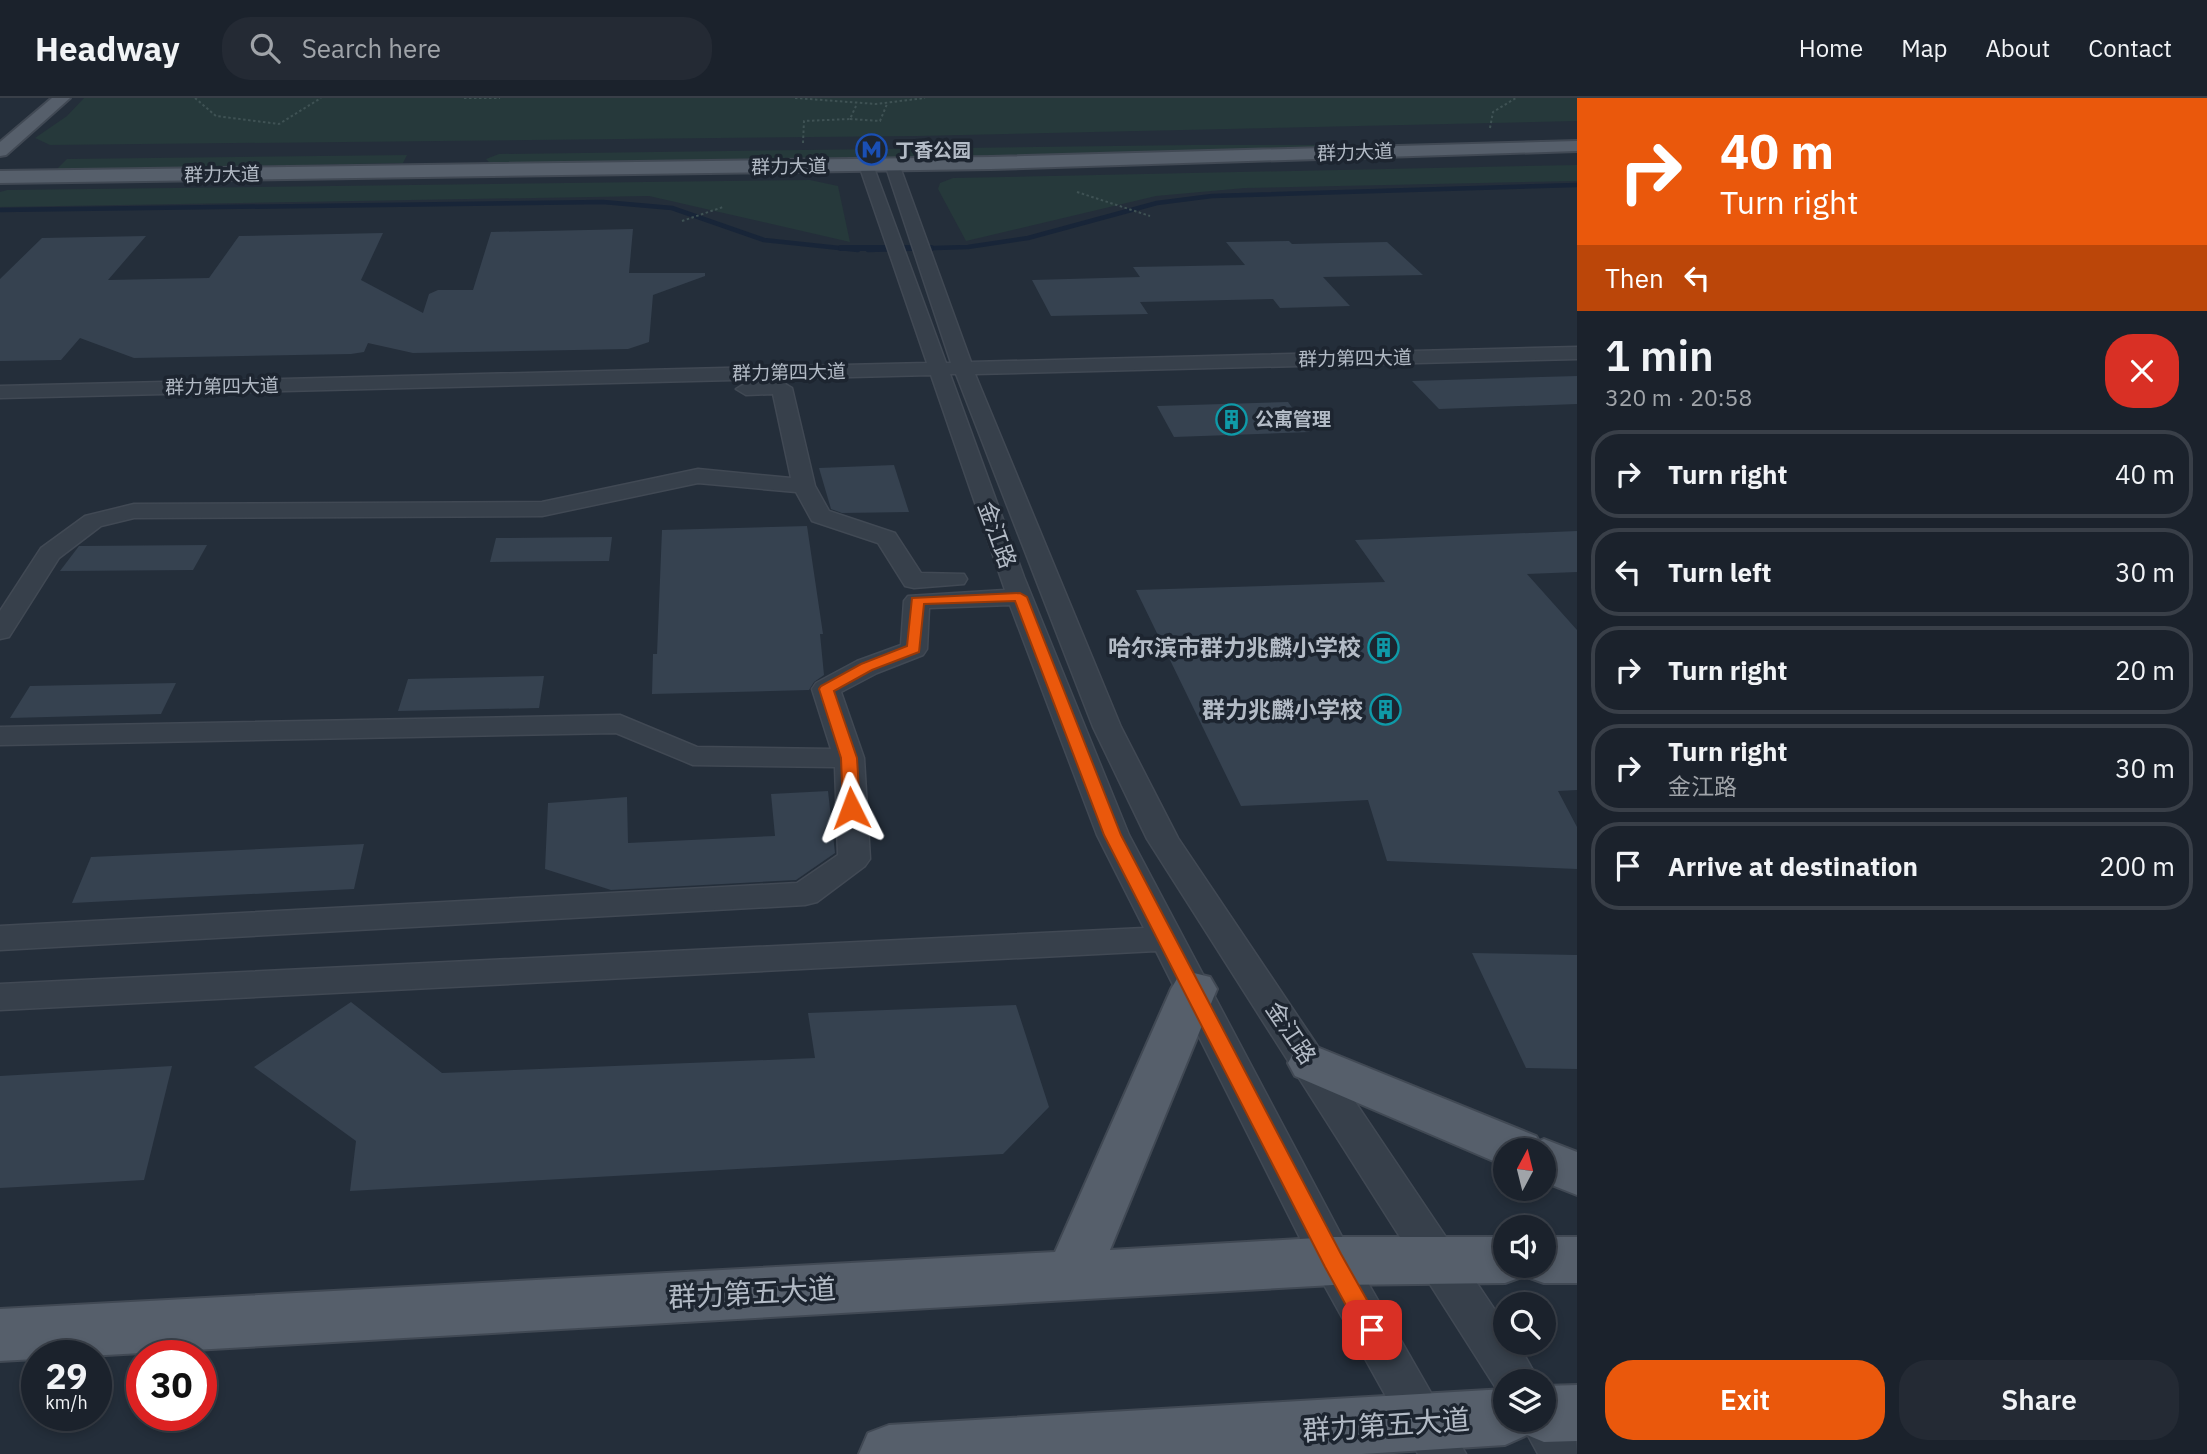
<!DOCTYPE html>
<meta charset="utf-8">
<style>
:root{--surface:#1b222c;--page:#242a34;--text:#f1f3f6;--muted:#a0a4a9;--line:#393f48;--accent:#ea580c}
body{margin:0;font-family:"IBM Plex Sans","Noto Sans SC",sans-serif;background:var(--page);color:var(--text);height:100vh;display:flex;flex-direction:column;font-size:26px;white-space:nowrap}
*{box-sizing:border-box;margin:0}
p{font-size:23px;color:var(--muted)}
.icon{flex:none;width:38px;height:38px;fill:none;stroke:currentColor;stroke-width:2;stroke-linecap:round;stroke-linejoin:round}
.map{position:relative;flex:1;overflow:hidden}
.details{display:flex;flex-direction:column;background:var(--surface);width:630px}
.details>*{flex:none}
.top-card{background:#ea580c;color:#fff;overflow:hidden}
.needle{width:46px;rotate:7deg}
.tools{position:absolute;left:1493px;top:1040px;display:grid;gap:14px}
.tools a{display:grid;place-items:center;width:63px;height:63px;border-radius:50%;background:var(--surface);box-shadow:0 4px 10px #0003,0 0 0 2px var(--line);font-size:35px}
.speed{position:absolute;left:21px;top:1242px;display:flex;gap:14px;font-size:35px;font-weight:700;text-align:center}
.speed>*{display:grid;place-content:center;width:91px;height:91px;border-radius:50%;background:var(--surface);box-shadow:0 4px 10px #0003,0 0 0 2px var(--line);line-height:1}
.speed small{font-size:18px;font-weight:400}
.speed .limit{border:10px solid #d22;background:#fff;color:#111}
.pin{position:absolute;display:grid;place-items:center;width:60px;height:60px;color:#fff;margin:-30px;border-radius:14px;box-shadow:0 4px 10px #0006}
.me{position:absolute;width:77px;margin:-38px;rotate:357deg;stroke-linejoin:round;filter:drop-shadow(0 0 5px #0008)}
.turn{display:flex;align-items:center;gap:24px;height:147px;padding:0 28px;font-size:32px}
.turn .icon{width:91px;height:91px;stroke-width:2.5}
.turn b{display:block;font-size:49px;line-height:60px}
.then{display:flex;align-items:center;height:66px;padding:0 28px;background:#0003;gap:14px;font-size:26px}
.round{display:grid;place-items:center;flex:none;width:74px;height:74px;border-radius:28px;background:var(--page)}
.head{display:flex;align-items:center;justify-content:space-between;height:119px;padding:0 28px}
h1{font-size:42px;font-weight:600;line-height:52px}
.primary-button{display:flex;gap:14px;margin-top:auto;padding:14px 28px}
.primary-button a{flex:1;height:80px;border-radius:28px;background:var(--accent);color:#fff;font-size:28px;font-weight:600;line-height:80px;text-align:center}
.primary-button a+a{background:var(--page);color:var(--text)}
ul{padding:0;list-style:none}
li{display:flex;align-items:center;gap:21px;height:88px;margin:0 14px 10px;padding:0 14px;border:4px solid var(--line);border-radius:28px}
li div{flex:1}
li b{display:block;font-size:26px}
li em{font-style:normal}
header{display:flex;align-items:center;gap:42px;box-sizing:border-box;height:98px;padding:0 35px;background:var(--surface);border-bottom:2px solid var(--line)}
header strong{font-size:33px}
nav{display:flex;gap:38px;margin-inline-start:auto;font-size:24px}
.search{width:490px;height:63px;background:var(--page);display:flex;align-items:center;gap:18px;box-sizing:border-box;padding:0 24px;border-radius:28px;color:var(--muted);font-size:26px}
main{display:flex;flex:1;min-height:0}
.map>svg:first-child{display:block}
.green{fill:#26393b}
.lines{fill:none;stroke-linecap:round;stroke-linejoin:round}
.stream-far1{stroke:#182538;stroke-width:4.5}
.stream{stroke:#182538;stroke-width:6}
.building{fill:#364250}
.minor-casing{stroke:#414954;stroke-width:3}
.major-casing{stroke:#414954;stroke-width:4}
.path{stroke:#3f5254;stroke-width:2;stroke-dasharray:2.5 2.5;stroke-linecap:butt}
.minor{fill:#37404b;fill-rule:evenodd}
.major{fill:#565f6b;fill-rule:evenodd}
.route{fill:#ea580c;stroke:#983908;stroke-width:2}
.labels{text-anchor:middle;stroke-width:7;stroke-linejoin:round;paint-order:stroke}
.far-poi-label{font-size:19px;font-weight:bold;fill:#b3bbc6;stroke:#1d2530;text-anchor:start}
.far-street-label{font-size:19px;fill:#b3bbc6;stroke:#1d2530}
.street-label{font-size:23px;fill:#b3bbc6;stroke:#1d2530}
.poi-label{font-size:23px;font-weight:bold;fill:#b3bbc6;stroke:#1d2530;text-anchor:end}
.near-street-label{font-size:28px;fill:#b3bbc6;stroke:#1d2530}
</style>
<header>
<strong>Headway</strong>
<div class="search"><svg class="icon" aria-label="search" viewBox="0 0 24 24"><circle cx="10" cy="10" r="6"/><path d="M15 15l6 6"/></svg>Search here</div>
<nav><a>Home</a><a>Map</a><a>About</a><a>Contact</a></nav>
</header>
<main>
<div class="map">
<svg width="1577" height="1356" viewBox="0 0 1577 1356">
<rect width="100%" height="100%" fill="#242e3a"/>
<g class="green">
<path d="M84 0H1577V23L918 38 50 47 35 40 67 18Z"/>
<path d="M1191 47H1362L1191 55 509 66 489 64 486 61 499 56Z"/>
<path d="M407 57 403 65 56 72 67 61Z"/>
<path d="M1577 67V83L1245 90 1156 98 966 143 938 91 940 85 953 80Z"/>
<path d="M810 82 838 88 850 144 649 98 0 109V94L7 92Z"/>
</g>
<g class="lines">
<g class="stream-far1">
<path d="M0 112 603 104 672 110 764 142 858 152"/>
<path d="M868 152 968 149 1028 140 1157 105 1212 98 1577 87"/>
</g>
<path class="stream" d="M841 150H931"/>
</g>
<g class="building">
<path d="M633 131 629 175H705V178L653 197 649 244 628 251 413 255 368 245 364 254 351 256 134 260 80 240 61 262 0 263V181L42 140 146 138 108 182 209 180 239 138 383 135 361 182 423 215 429 196 438 192H473L491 134Z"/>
<path d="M1289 143 1292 146 1387 144 1423 177 1323 179 1350 208 1280 210 1273 201 1140 204 1148 216 1051 218 1032 182 1140 179 1133 169 1245 167 1226 144Z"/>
<path d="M1577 278V306L1439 311 1412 283Z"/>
<path d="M1288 304 1310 334 1174 339 1157 308Z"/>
<path d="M894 367 909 414 842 415 831 411 819 370Z"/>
<path d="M807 428 823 536H820L824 577 814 584 809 592 652 596 653 556H657L662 432Z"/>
<path d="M1577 433V474L1527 476 1577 532V692L1558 693 1577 729V771L1387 763 1368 702 1241 708 1136 492 1385 484 1355 442Z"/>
<path d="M612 439 609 463 490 464 496 440Z"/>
<path d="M207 447 193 472 60 473 79 448Z"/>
<path d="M544 578 539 610 398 613 408 581Z"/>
<path d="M176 585 161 616 10 620 30 588Z"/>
<path d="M828 693 835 755 796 782 611 792 545 771 548 705 627 699 628 745 775 738 771 696Z"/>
<path d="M364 746 354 791 72 805 91 759Z"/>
<path d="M1472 855 1577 857V971L1526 970Z"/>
<path d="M351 904 442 975 815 960 808 915 1016 907 1049 1009 1003 1056 350 1093 356 1043 254 969Z"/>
<path d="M172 968 144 1082 0 1090V978Z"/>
</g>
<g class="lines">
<defs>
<g id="minor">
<path d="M892 62 899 66 971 264 1577 249V261L975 276 1121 629 1178 740 1505 1227V1244H1517L1539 1283H1505V1299L1501 1298 1147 741 1093 629 956 276H950L1024 479 1129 737 1348 1150 1466 1356H1418L1318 1176 1156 853 0 912V886L1144 830 1097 737 1010 507 929 510 927 551 923 557 877 575 841 594 864 660 870 761 865 768 817 804 805 807 0 852V828L797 785 838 757 835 669 693 667 616 635 0 647V629L620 617 697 649 831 651 812 591 816 585 857 563 901 547 904 503 908 498 1005 492 931 277 0 300V288L927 265 859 67 866 63 873 67 946 265H951L885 66Z"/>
<path d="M782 284 792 290 815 388 829 413 895 435 921 475 964 476 967 481 964 486 914 490 905 488 878 445 812 423 796 394 698 385 542 418 134 420 101 428 59 460 9 539 0 541V513L41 450 85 418 134 406 542 404 698 371 791 380 773 296 746 297 736 291 746 285Z"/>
<path d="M1544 1300C1568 1309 1577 1331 1577 1356H1538L1519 1321H1544Z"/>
</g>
<g id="major">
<path d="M52 0H70L6 57 0 58V44Z"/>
<path d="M1577 43V53L991 71 0 85V73L991 59Z"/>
<path d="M1194 875 1210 879 1217 891 1110 1152 1333 1139H1505V1167H1544V1139H1577V1185H1544L1524 1178 1505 1185 1333 1187 0 1263V1211L1055 1154 1171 891 1178 879Z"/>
<path d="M1312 947 1536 1038 1539 1043 1544 1041 1577 1054V1097L1544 1084V1052H1505V1068L1295 978 1288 965 1295 952Z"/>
<path d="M1577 1287V1343L1544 1344 1527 1337 1505 1347 1362 1356H859L868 1335 889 1327 1505 1291V1321H1544V1288Z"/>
</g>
</defs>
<use href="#minor" class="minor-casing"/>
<use href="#major" class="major-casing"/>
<g class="path">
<path d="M195 0 216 18 279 26 321 0"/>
<path d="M464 0H500"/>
<path d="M795 0 876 6 925 0"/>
<path d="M850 21 880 23 887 6"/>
<path d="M1490 30 1493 14 1516 0"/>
<path d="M803 45 804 23 850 21 856 8"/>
<path d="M1077 94 1150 118"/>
<path d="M682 123 723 109"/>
</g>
<use href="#minor" class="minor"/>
<use href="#major" class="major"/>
</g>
<path class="route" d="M1020 495 1027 499 1121 737 1341 1156 1380 1225 1384 1232 1380 1240 1372 1243 1364 1240 1325 1169 1104 737 1015 503 924 506 919 554 872 572 834 593 857 660 860 710 851 716 843 710 841 660 819 591 821 588 861 566 907 548 912 500Z"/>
<defs>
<symbol id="metro-ring" viewBox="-11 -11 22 22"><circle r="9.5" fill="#1d2530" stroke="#1a4fb4" stroke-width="1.5"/><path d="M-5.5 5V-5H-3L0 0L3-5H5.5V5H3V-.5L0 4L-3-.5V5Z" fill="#1a4fb4"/></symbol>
<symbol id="building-ring" viewBox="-11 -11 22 22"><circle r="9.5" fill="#1d2530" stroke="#0f9aa8" stroke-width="1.5"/><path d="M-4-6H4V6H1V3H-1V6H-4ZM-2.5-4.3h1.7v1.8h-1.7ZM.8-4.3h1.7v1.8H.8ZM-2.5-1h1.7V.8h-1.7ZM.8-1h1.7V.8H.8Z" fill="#0f9aa8"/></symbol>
</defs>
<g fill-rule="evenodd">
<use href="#metro-ring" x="854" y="34" width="35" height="35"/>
<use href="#building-ring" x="1214" y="304" width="35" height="35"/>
<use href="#building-ring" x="1366" y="532" width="35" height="35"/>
<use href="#building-ring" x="1368" y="594" width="35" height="35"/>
</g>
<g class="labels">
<g class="far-poi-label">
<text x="895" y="59">丁香公园</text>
<text x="1255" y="328">公寓管理</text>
</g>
<g class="far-street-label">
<text transform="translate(1355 54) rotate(-2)" y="7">群力大道</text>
<text transform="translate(789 68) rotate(-1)" y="7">群力大道</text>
<text transform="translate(222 76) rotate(-1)" y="7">群力大道</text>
<text transform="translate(1355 260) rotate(-1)" y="7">群力第四大道</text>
<text transform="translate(789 274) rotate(-1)" y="7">群力第四大道</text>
<text transform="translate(222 288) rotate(-1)" y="7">群力第四大道</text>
</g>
<g class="street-label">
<text transform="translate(997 437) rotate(70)" y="8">金江路</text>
<text transform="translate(1291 935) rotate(56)" y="8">金江路</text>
</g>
<g class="poi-label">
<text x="1361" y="558">哈尔滨市群力兆麟小学校</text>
<text x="1363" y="620">群力兆麟小学校</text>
</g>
<g class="near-street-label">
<text transform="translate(752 1195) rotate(-3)" y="10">群力第五大道</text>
<text transform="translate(1386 1327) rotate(-4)" y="10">群力第五大道</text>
</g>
</g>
</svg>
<div class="tools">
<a><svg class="needle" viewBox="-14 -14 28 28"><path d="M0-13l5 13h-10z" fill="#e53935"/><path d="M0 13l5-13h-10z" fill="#a0a4a9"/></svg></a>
<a><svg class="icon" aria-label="sound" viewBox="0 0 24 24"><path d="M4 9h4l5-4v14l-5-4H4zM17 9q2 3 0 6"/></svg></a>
<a><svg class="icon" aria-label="search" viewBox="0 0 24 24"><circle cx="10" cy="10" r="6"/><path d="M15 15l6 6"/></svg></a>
<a><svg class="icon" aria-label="layers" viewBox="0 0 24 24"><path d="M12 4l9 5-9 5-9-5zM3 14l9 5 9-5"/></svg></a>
</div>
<div class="speed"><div>29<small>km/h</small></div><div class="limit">30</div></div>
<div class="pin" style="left:1372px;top:1232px;background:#d93025"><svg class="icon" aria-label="arrive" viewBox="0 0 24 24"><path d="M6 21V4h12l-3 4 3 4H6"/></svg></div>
<svg class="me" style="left:851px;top:710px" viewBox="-20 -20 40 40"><path d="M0-17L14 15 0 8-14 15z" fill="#ea580c" stroke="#fff" stroke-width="4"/></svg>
</div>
<section class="details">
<div class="top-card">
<div class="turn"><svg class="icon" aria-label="right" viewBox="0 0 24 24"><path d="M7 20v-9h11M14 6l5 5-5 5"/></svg><div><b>40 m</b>Turn right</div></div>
<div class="then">Then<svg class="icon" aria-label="left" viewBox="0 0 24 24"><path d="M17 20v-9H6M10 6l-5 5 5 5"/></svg></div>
</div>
<div class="head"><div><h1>1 min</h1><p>320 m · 20:58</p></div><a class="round" style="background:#d93025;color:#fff"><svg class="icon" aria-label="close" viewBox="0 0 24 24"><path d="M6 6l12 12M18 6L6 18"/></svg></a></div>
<ul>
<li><svg class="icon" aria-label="right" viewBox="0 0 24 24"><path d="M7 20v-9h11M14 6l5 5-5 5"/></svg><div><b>Turn right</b></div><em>40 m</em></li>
<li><svg class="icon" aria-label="left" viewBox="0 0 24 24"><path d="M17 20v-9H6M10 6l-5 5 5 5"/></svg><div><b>Turn left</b></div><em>30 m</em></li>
<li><svg class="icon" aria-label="right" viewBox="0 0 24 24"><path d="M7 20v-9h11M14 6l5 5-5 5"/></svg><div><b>Turn right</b></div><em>20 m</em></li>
<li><svg class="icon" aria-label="right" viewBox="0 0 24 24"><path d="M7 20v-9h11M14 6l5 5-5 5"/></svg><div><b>Turn right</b><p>金江路</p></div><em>30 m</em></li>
<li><svg class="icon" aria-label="arrive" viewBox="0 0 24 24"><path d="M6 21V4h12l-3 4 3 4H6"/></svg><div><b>Arrive at destination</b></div><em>200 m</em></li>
</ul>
<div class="primary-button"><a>Exit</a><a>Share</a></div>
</section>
</main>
